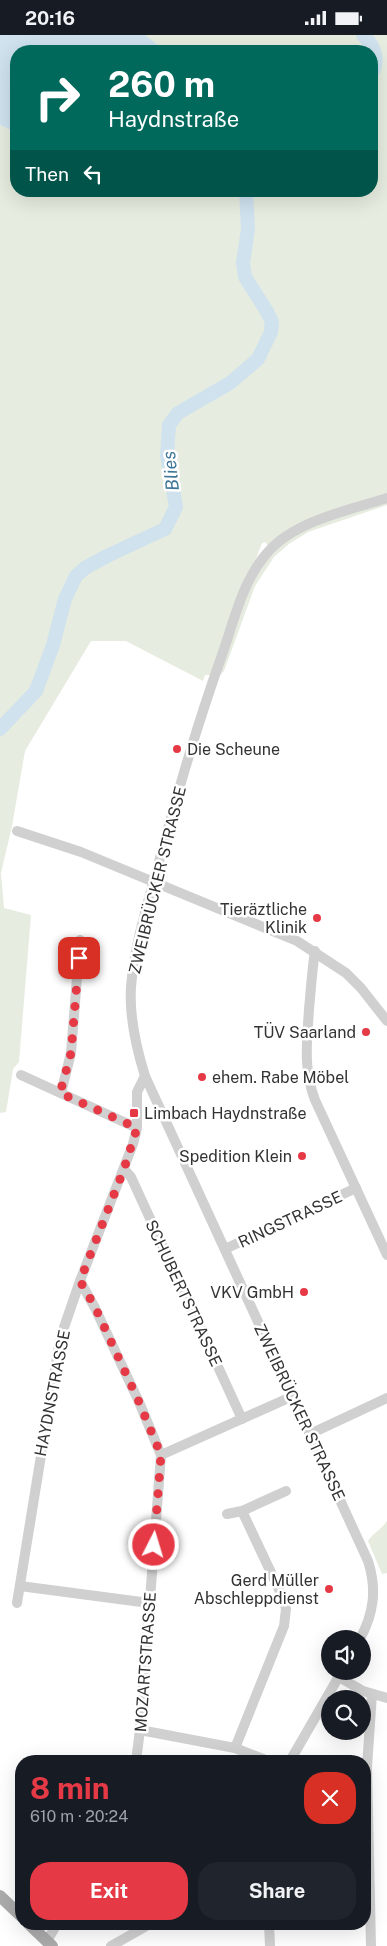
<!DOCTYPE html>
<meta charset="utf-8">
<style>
:root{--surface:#171b24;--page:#20242c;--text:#f1f3f6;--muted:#9ea1a6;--accent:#e63946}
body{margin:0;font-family:"Public Sans",sans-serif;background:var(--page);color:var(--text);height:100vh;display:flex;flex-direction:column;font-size:19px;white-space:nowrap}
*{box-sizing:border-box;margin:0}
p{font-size:16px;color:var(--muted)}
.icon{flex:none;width:28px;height:28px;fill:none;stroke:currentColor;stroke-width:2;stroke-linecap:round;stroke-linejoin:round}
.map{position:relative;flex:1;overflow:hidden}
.panel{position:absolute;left:15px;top:1720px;width:356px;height:175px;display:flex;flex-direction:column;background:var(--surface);border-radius:20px;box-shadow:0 5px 20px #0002}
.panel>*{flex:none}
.guide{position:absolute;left:10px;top:10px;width:368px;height:152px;border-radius:20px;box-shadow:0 5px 20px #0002;background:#00695c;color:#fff;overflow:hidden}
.buttons{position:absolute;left:321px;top:1595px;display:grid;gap:10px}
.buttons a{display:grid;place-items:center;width:50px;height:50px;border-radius:50%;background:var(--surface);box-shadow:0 5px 20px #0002;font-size:25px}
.pin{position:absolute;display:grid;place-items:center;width:42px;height:42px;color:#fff;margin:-21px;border-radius:10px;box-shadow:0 2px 8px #0006}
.me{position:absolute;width:55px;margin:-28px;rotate:5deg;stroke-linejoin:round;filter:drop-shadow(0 0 4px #0008)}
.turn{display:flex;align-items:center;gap:18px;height:105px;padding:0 15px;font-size:22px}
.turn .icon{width:65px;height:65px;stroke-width:2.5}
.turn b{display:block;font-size:35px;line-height:42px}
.then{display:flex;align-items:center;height:48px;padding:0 15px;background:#0003;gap:10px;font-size:19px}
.round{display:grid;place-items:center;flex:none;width:52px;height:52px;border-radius:20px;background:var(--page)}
.summary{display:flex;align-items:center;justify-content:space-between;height:85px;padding:0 15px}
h1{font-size:30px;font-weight:700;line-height:38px;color:var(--accent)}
.cta{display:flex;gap:10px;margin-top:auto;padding:10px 15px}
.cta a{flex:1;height:58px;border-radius:20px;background:var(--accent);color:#fff;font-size:20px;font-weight:700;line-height:58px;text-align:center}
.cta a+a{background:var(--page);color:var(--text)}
.status{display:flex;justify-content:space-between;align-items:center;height:35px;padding:0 25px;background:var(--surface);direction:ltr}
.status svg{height:14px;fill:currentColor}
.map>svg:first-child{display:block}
.green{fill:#e6ecdf;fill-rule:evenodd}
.water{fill:#cfe2ee}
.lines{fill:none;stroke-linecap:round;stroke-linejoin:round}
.river{stroke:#cfe2ee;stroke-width:14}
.minor{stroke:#d0d0d0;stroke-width:10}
.major{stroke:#ababab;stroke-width:12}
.route{stroke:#e63946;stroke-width:9;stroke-dasharray:0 16.2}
.poi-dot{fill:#e63946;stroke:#fff;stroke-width:2}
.labels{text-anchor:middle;stroke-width:5;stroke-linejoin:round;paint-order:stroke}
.poi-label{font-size:16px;fill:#333;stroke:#fff;text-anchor:end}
.street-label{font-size:16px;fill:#333;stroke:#fff}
.water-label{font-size:18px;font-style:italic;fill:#3f7597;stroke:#fff}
</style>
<div class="status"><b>20:16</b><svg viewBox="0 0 49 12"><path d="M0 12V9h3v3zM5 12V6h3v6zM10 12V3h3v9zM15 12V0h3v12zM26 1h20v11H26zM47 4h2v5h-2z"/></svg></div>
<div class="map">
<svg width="387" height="1911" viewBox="0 0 387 1911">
<rect width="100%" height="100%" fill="#fff"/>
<g class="green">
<path d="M0 0H387V460L269 510 266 509V507L262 508 211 640H205L203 646 126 606H91L25 716 12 791 1 838 4 873 31 880 19 1027 13 1034 6 1077 0 1078ZM16 16H371V156H16Z"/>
<path d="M387 467V470L308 497 289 509 274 522 255 551 224 636 219 641C232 603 249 535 280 510 310 487 352 478 387 467Z"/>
<path d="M387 1486V1538L382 1539 368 1506C373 1498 382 1494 387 1486Z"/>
</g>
<path class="water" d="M0 0H145L159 11 158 16H16V92L14 96 0 90Z"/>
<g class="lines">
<g class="river">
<path d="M363 0C375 11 380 25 371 40"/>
<path d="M0 694 36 656 53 610 65 564 76 541 85 533 109 520 165 494 176 472 167 420 169 390 178 378 230 348 258 324 271 297 272 287 266 275 245 242 243 228 248 194 246 156"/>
</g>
<g class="minor">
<path d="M17 796 81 817 297 906 346 938 361 953 387 986"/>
<path d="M315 916C312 935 311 954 309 974 307 1007 303 1033 315 1065L387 1220"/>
<path d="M21 1040 137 1093"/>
<path d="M61 1058 71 1018 80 905"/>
<path d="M124 1134 131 1142 242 1384"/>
<path d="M225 1214 356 1153"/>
<path d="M80 1246 95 1273 139 1367 161 1420 140 1695 136 1726"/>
<path d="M310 1399 387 1363"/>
<path d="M161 1420 293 1361"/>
<path d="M227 1479 242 1476 286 1456"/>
<path d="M20 1551 149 1568"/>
<path d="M17 1568 60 1304 80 1246 133 1109 137 1093V1057L145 1041"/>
<path d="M360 1604C374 1578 377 1554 368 1526L145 1041C136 1012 129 982 131 952 134 912 147 872 157 834 176 762 197 690 222 620 234 586 243 544 268 517 295 486 349 475 387 463"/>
<path d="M339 1642 363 1656 387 1663"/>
<path d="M140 1695 235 1713 268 1726"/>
<path d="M235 1713 284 1591 286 1574 283 1563 242 1476"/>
<path d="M290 1726 342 1636"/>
<path d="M269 1889 270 1911"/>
<path d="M47 1906 57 1889"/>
<path d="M111 1911 150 1889"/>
<path d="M371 1911 367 1732 372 1659"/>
</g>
<g class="major">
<path d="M0 1861 21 1881"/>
<path d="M29 1889 52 1911"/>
</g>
</g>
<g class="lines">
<path class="route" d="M79 923 71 1018 60 1058 137 1093 124 1134 80 1246 95 1272 139 1367 161 1420 154 1510"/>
</g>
<g class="poi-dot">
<circle cx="177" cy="714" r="5"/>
<circle cx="317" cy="883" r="5"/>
<circle cx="366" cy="997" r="5"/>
<circle cx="202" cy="1042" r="5"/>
<rect x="129" y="1073" width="10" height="10" rx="2.5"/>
<circle cx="302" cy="1121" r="5"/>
<circle cx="304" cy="1257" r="5"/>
<circle cx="329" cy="1554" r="5"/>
</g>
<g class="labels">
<g class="poi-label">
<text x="187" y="720" text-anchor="start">Die Scheune</text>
<text x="307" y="880">Tieräztliche<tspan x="307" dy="18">Klinik</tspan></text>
<text x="356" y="1003">TÜV Saarland</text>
<text x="212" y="1048" text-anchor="start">ehem. Rabe Möbel</text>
<text x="144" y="1084" text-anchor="start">Limbach Haydnstraße</text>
<text x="292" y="1127">Spedition Klein</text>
<text x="294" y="1263">VKV GmbH</text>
<text x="319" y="1551">Gerd Müller<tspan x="319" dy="18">Abschleppdienst</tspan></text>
</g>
<g class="street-label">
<text transform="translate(157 845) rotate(-76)" y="6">ZWEIBRÜCKER STRASSE</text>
<text transform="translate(290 1184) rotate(-25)" y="6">RINGSTRASSE</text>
<text transform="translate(184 1258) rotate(65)" y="6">SCHUBERTSTRASSE</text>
<text transform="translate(52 1358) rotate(-79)" y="6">HAYDNSTRASSE</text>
<text transform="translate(300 1377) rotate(65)" y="6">ZWEIBRÜCKER STRASSE</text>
<text transform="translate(145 1627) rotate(-86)" y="6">MOZARTSTRASSE</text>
</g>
<g class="water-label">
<text transform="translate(171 436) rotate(-96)" y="6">Blies</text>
</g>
</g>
</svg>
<div class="buttons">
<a><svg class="icon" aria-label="sound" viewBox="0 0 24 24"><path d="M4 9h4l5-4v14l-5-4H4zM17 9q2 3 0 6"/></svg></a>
<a><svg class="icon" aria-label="search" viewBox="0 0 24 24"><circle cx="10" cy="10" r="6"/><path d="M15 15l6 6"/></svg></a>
</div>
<div class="pin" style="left:79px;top:923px;background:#d93025"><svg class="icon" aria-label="arrive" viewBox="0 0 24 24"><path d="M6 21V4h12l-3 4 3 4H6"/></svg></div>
<svg class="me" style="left:154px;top:1510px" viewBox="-20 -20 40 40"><circle r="17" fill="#e63946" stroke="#fff" stroke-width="3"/><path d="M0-11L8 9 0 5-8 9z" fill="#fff"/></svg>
<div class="guide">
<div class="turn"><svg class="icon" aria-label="right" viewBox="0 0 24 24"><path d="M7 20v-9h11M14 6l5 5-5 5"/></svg><div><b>260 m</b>Haydnstraße</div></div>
<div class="then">Then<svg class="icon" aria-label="left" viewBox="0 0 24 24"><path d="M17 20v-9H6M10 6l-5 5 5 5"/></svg></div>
</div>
<section class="panel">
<div class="summary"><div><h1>8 min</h1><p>610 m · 20:24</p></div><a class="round" style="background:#d93025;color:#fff"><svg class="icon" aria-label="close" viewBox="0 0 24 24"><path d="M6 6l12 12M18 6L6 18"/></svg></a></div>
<div class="cta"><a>Exit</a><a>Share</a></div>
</section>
</div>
